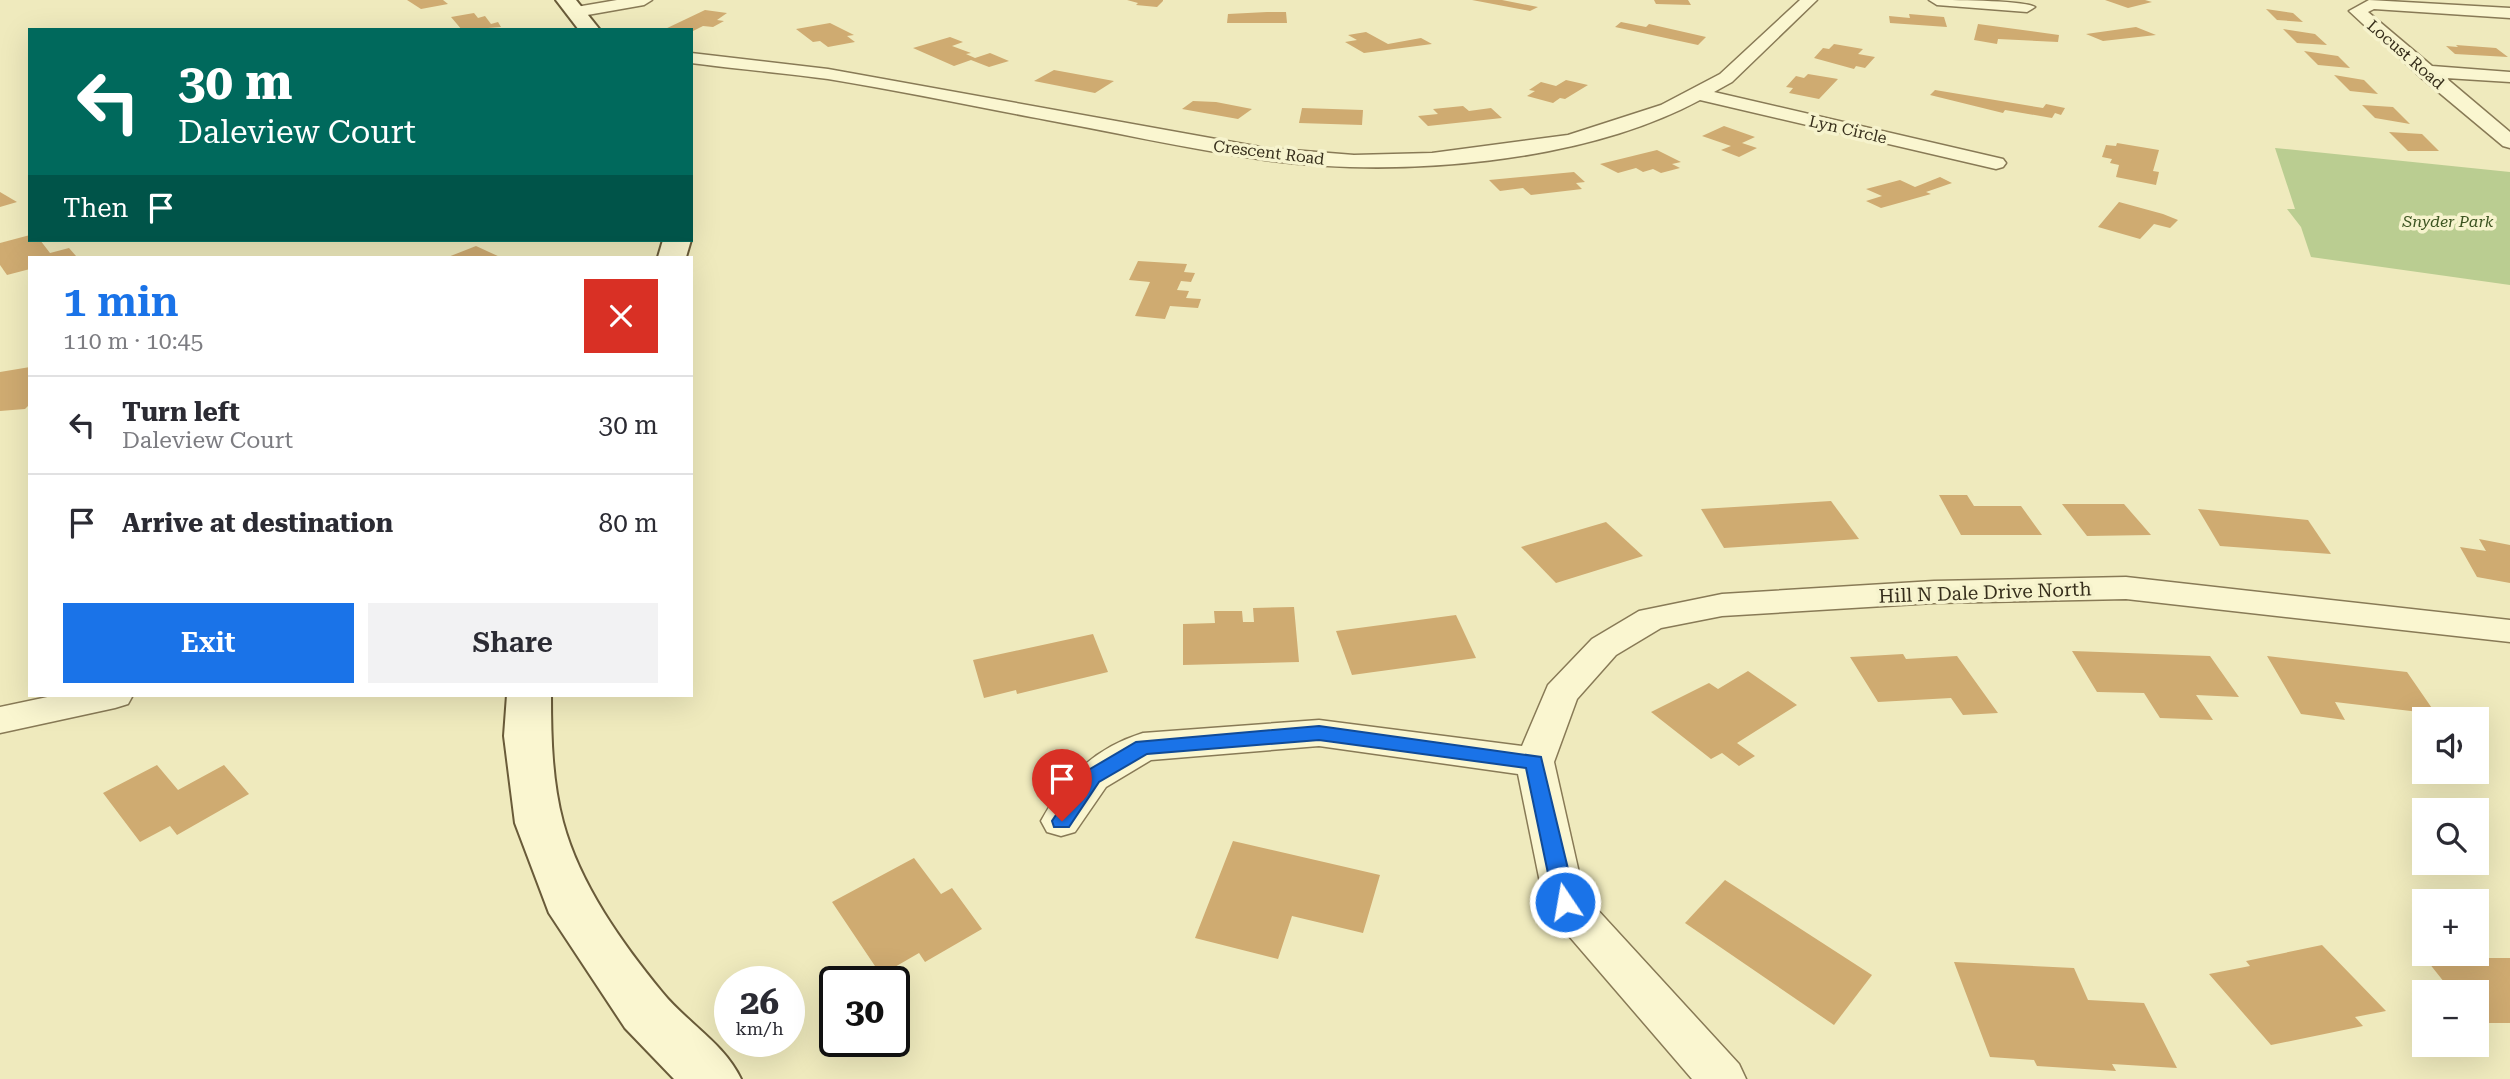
<!DOCTYPE html>
<meta charset="utf-8">
<style>
:root{--surface:#fff;--page:#f2f2f3;--text:#2b2b33;--muted:#7c7c81;--line:#e1e1e2;--accent:#1a73e8}
body{margin:0;font-family:"Roboto Serif",serif;background:var(--page);color:var(--text);height:100vh;display:flex;flex-direction:column;font-size:26px;white-space:nowrap}
*{box-sizing:border-box;margin:0}
p{font-size:23px;color:var(--muted)}
.icon{flex:none;width:38px;height:38px;fill:none;stroke:currentColor;stroke-width:2;stroke-linecap:round;stroke-linejoin:round}
.map{position:relative;flex:1;overflow:hidden}
.drawer{position:absolute;left:28px;top:256px;width:665px;height:441px;display:flex;flex-direction:column;background:var(--surface);border-radius:0px;box-shadow:0 7px 28px #0002}
.drawer>*{flex:none}
.top-card{position:absolute;left:28px;top:28px;width:665px;height:214px;border-radius:0px;box-shadow:0 7px 28px #0002;background:#00695c;color:#fff;overflow:hidden}
.fabs{position:absolute;left:2412px;top:707px;display:grid;gap:14px}
.fabs a{display:grid;place-items:center;width:77px;height:77px;border-radius:0px;background:var(--surface);box-shadow:0 7px 28px #0002;font-size:35px}
.speed{position:absolute;left:714px;top:966px;display:flex;gap:14px;font-size:35px;font-weight:700;text-align:center}
.speed>*{display:grid;place-content:center;width:91px;height:91px;border-radius:50%;background:var(--surface);box-shadow:0 7px 28px #0002;line-height:1}
.speed small{font-size:18px;font-weight:400}
.speed .limit{border:4px solid #111;border-radius:10px;background:#fff;color:#111}
.pin{position:absolute;display:grid;place-items:center;width:60px;height:60px;color:#fff;margin:-72px -30px;border-radius:50% 50% 50% 0;rotate:-45deg;box-shadow:0 0 7px #0007}
.pin .icon{rotate:45deg}
.me{position:absolute;width:77px;margin:-38px;rotate:348deg;stroke-linejoin:round;filter:drop-shadow(0 0 5px #0008)}
.turn{display:flex;align-items:center;gap:24px;height:147px;padding:0 35px;font-size:32px}
.turn .icon{width:91px;height:91px;stroke-width:2.5}
.turn b{display:block;font-size:49px;line-height:60px}
.then{display:flex;align-items:center;height:66px;padding:0 35px;background:#0003;gap:14px;font-size:26px}
.round{display:grid;place-items:center;flex:none;width:74px;height:74px;border-radius:0px;background:var(--page)}
.summary{display:flex;align-items:center;justify-content:space-between;height:119px;padding:0 35px}
h1{font-size:42px;font-weight:600;line-height:52px;color:var(--accent)}
.button{display:flex;gap:14px;margin-top:auto;padding:14px 35px}
.button a{flex:1;height:80px;border-radius:0px;background:var(--accent);color:#fff;font-size:28px;font-weight:600;line-height:80px;text-align:center}
.button a+a{background:var(--page);color:var(--text)}
ul{padding:0;list-style:none}
li{display:flex;align-items:center;gap:21px;height:98px;padding:0 35px;border-top:2px solid var(--line)}
li div{flex:1}
li b{display:block;font-size:26px}
li em{font-style:normal}
.map>svg:first-child{display:block}
.green{fill:#bacd91}
.building{fill:#cfab71}
.lines{fill:none;stroke-linecap:round;stroke-linejoin:round}
.street-casing{stroke:#887a56;stroke-width:3}
.secondary-casing{stroke:#695b39;stroke-width:4}
.street{fill:#faf6d0;fill-rule:evenodd}
.secondary{fill:#faf6d0;fill-rule:evenodd}
.route{fill:#1a73e8;stroke:#114b97;stroke-width:2}
.labels{text-anchor:middle;stroke-width:7;stroke-linejoin:round;paint-order:stroke}
.far-street-label{font-size:16px;fill:#362e1b;stroke:#f6f3cd}
.far-park-label{font-size:16px;font-style:italic;fill:#3c5421;stroke:#f6f3cd}
.street-label{font-size:19px;fill:#362e1b;stroke:#f6f3cd}
</style>
<div class="map">
<svg width="2510" height="1079" viewBox="0 0 2510 1079">
<rect width="100%" height="100%" fill="#efeabd"/>
<path class="green" d="M2275 148 2510 172V285L2311 257 2301 227 2287 209H2295Z"/>
<g class="building">
<path d="M407 0H443L448 4 421 9Z"/>
<path d="M1127 0H1163V1L1157 7 1136 5 1138 3Z"/>
<path d="M1472 0H1502L1538 7 1530 11Z"/>
<path d="M1654 0H1688L1691 5 1656 4Z"/>
<path d="M2105 0H2145L2152 2 2128 8Z"/>
<path d="M2266 9 2293 13 2303 22 2277 20Z"/>
<path d="M705 10 727 13 717 20 724 21 713 27 703 26 691 32 663 30Z"/>
<path d="M1267 12H1286L1287 23H1227L1228 14Z"/>
<path d="M474 13 478 18 485 16 491 24 498 22 501 27 462 30 451 17Z"/>
<path d="M1909 14 1944 17 1947 27 1890 23 1889 16 1910 18Z"/>
<path d="M1621 22 1646 27 1649 24 1706 37 1698 45 1615 27Z"/>
<path d="M830 23 854 35 847 36 855 42 828 47 820 41 813 42 796 29Z"/>
<path d="M1978 24 2059 35 2058 42 1998 39 1997 44 1974 40Z"/>
<path d="M2136 27 2156 35 2103 41 2086 34Z"/>
<path d="M2283 29 2315 34 2327 45 2297 43Z"/>
<path d="M1366 32 1388 44 1421 38 1432 44 1364 53 1345 42 1357 40 1348 35Z"/>
<path d="M950 37 963 42 952 46 971 53 966 54 975 58 990 53 1009 61 989 67 971 60 954 66 913 48Z"/>
<path d="M1834 44 1863 49 1858 54 1875 57 1865 68 1856 66 1854 69 1814 58 1823 48 1829 49Z"/>
<path d="M2456 45 2496 48 2508 57 2455 54 2446 46 2458 47Z"/>
<path d="M2304 51 2338 56 2350 68 2318 65Z"/>
<path d="M1054 70 1114 81 1095 93 1034 81Z"/>
<path d="M1808 74 1838 79 1819 99 1789 93 1793 88 1786 87 1796 76 1804 78Z"/>
<path d="M2334 75 2364 80 2378 94 2350 91Z"/>
<path d="M1566 80 1588 85 1565 99 1560 98 1553 103 1527 96 1535 91 1529 90 1541 82 1556 86Z"/>
<path d="M1935 90 2043 108 2046 104 2065 108 2061 115 2055 113 2052 118 2005 110 2003 113 1930 95Z"/>
<path d="M1193 101 1216 102 1252 109 1238 119 1182 109Z"/>
<path d="M2362 105 2393 107 2410 124 2375 118Z"/>
<path d="M1463 106 1469 111 1491 108 1502 118 1428 126 1418 116 1438 114 1433 109Z"/>
<path d="M1302 108 1363 110 1362 125 1299 123Z"/>
<path d="M1724 126 1755 137 1742 143 1757 148 1739 157 1721 150 1731 146 1702 136Z"/>
<path d="M2389 132 2422 134 2439 151H2408Z"/>
<path d="M2117 143 2159 150 2153 171 2159 172 2156 185 2116 177 2119 165 2110 163 2112 159 2102 157 2106 145 2116 146Z"/>
<path d="M1657 150 1681 162 1672 164 1680 168 1661 173 1653 169 1643 172 1636 168 1618 173 1600 164Z"/>
<path d="M1574 172 1585 182 1576 183 1582 189 1531 195 1523 188 1500 191 1489 180Z"/>
<path d="M1940 177 1952 183 1926 192 1931 194 1881 208 1866 201 1882 196 1866 189 1900 180 1915 187Z"/>
<path d="M0 192 17 202 0 207Z"/>
<path d="M2119 202 2163 214 2178 220 2170 228 2154 224 2140 239 2098 227Z"/>
<path d="M30 235V240H40L50 253 69 248 76 256 30 257V269L7 275 0 265V243Z"/>
<path d="M476 246 500 257H448Z"/>
<path d="M1138 261 1187 264 1184 272 1195 273 1191 282 1181 281 1177 290 1189 291 1186 298 1201 299 1198 308 1170 306 1165 319 1135 316 1150 282 1129 280Z"/>
<path d="M30 367V404L25 409 0 411V372Z"/>
<path d="M1939 495H1967L1974 506H2021L2042 535H1961Z"/>
<path d="M1831 501 1859 539 1724 548 1701 509Z"/>
<path d="M2062 504H2124L2151 535 2087 536Z"/>
<path d="M2198 509 2308 520 2331 554 2220 546Z"/>
<path d="M1606 522 1643 556 1556 583 1521 547Z"/>
<path d="M2479 539 2510 545V583L2477 577 2460 547 2486 551Z"/>
<path d="M1294 607 1299 662 1183 665V624L1215 623 1214 611H1242L1243 622H1254L1253 608Z"/>
<path d="M1456 615 1476 658 1352 675 1336 631Z"/>
<path d="M1093 634 1108 672 1017 694 1016 690 984 698 973 660Z"/>
<path d="M2072 651 2210 656 2239 697 2196 695 2213 720 2160 718 2144 693 2097 692Z"/>
<path d="M1903 654 1906 659 1957 656 1998 713 1963 715 1951 698 1878 702 1850 657Z"/>
<path d="M2267 656 2407 672 2436 714 2335 702 2345 720 2301 714Z"/>
<path d="M1748 671 1797 705 1737 743 1755 756 1739 766 1722 753 1711 759 1651 712 1709 683 1718 689Z"/>
<path d="M157 765 178 790 224 765 249 794 177 835 170 826 140 842 103 793Z"/>
<path d="M1233 841 1380 875 1363 933 1292 916 1278 959 1195 938Z"/>
<path d="M914 858 941 894 952 888 982 929 925 962 919 953 881 975 832 902Z"/>
<path d="M1725 880 1872 975 1834 1025 1685 923Z"/>
<path d="M2322 945 2386 1011 2355 1017 2363 1026 2271 1045 2209 974 2250 966 2246 961Z"/>
<path d="M2425 958H2510V1023H2476V992H2452Z"/>
<path d="M1954 962 2074 968 2088 1000 2144 1003 2177 1068 2112 1064 2116 1071 2037 1066 2034 1060 1990 1057Z"/>
</g>
<g class="lines">
<defs>
<g id="street">
<path d="M617 0H652L644 5 576 17 568 12 576 7Z"/>
<path d="M1800 0H1817L1732 82 1714 92 2003 159 2006 163 2003 167 1996 169 1700 100C1581 164 1398 178 1265 160 1187 149 1109 131 1031 117 963 104 896 90 828 79 783 73 737 69 691 63V53L828 69 1266 148 1354 155 1432 153 1568 135 1661 105 1720 74Z"/>
<path d="M1929 0C1950 0 2022 0 2035 7L2027 12 1937 5Z"/>
<path d="M2369 0 2510 8V18L2374 9 2368 12 2432 66 2510 72V82L2446 78 2510 132V148L2503 146 2418 75 2349 11Z"/>
<path d="M2126 577 2510 620V642L2126 599 1934 603 1722 616 1661 628 1616 655 1577 699 1554 762 1584 895 1739 1064 1746 1079H1692L1550 914 1544 902 1518 774 1319 746 1151 760 1106 787 1075 832 1061 836 1047 832 1041 821C1064 778 1095 748 1143 733L1319 720 1522 746 1548 685 1592 639 1639 611 1722 594 1934 581Z"/>
<path d="M57 695H133L128 704 115 708 0 733V707Z"/>
</g>
<g id="secondary">
<path d="M556 0H576L600 30H579Z"/>
<path d="M663 240H691L686 257H658Z"/>
<path d="M507 695H551C551 737 552 781 563 822 580 885 622 943 662 992 687 1023 724 1043 741 1079H674L625 1028 549 913 515 823 504 736Z"/>
</g>
</defs>
<use href="#street" class="street-casing"/>
<use href="#secondary" class="secondary-casing"/>
<use href="#street" class="street"/>
<use href="#secondary" class="secondary"/>
</g>
<path class="route" d="M1319 726 1541 757 1576 902 1573 908 1565 911 1558 908 1554 902 1526 768 1319 740 1147 754 1099 782 1069 827H1054L1052 821 1085 772 1136 742Z"/>
<g class="labels">
<g class="far-street-label">
<text transform="translate(2406 54) rotate(41)" y="6">Locust Road</text>
<text transform="translate(1848 129) rotate(13)" y="6">Lyn Circle</text>
<text transform="translate(1269 152) rotate(7)" y="6">Crescent Road</text>
</g>
<g class="far-park-label">
<text x="2448" y="227">Snyder Park</text>
</g>
<g class="street-label">
<text transform="translate(1985 592) rotate(-2)" y="7">Hill N Dale Drive North</text>
</g>
</g>
</svg>
<div class="fabs">
<a><svg class="icon" aria-label="sound" viewBox="0 0 24 24"><path d="M4 9h4l5-4v14l-5-4H4zM17 9q2 3 0 6"/></svg></a>
<a><svg class="icon" aria-label="search" viewBox="0 0 24 24"><circle cx="10" cy="10" r="6"/><path d="M15 15l6 6"/></svg></a>
<a>+</a>
<a>−</a>
</div>
<div class="speed"><div>26<small>km/h</small></div><div class="limit">30</div></div>
<div class="pin" style="left:1062px;top:821px;background:#d93025"><svg class="icon" aria-label="arrive" viewBox="0 0 24 24"><path d="M6 21V4h12l-3 4 3 4H6"/></svg></div>
<svg class="me" style="left:1565px;top:902px" viewBox="-20 -20 40 40"><circle r="17" fill="#1a73e8" stroke="#fff" stroke-width="3"/><path d="M0-11L8 9 0 5-8 9z" fill="#fff"/></svg>
<div class="top-card">
<div class="turn"><svg class="icon" aria-label="left" viewBox="0 0 24 24"><path d="M17 20v-9H6M10 6l-5 5 5 5"/></svg><div><b>30 m</b>Daleview Court</div></div>
<div class="then">Then<svg class="icon" aria-label="arrive" viewBox="0 0 24 24"><path d="M6 21V4h12l-3 4 3 4H6"/></svg></div>
</div>
<section class="drawer">
<div class="summary"><div><h1>1 min</h1><p>110 m · 10:45</p></div><a class="round" style="background:#d93025;color:#fff"><svg class="icon" aria-label="close" viewBox="0 0 24 24"><path d="M6 6l12 12M18 6L6 18"/></svg></a></div>
<ul>
<li><svg class="icon" aria-label="left" viewBox="0 0 24 24"><path d="M17 20v-9H6M10 6l-5 5 5 5"/></svg><div><b>Turn left</b><p>Daleview Court</p></div><em>30 m</em></li>
<li><svg class="icon" aria-label="arrive" viewBox="0 0 24 24"><path d="M6 21V4h12l-3 4 3 4H6"/></svg><div><b>Arrive at destination</b></div><em>80 m</em></li>
</ul>
<div class="button"><a>Exit</a><a>Share</a></div>
</section>
</div>
